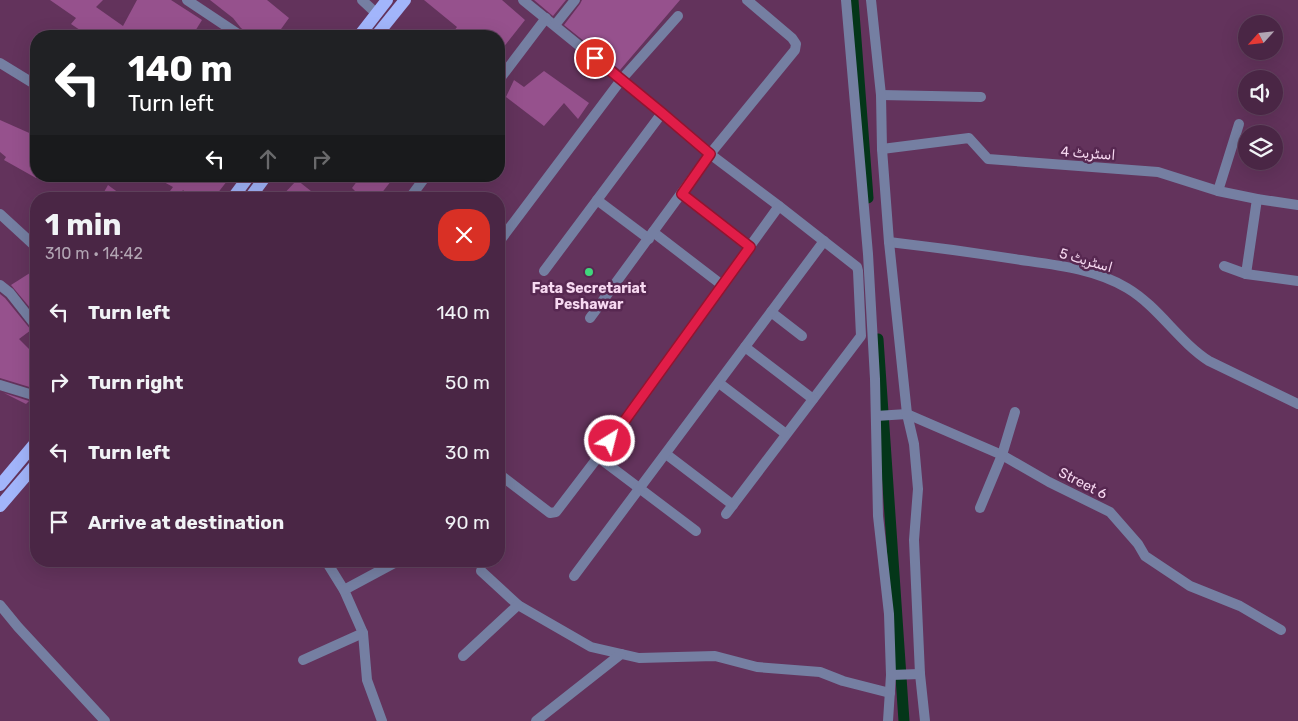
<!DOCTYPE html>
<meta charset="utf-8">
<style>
:root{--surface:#4a2645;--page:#543250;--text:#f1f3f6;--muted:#b2a5b3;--line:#61435e}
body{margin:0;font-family:Rubik,Vazirmatn,sans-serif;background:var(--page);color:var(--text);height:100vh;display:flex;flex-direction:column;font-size:19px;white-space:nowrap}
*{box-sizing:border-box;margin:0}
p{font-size:16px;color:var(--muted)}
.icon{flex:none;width:28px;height:28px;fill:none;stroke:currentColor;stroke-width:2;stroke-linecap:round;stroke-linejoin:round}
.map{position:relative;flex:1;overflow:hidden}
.drawer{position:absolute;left:30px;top:192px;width:475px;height:375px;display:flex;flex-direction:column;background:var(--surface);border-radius:20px;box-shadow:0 5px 20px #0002,0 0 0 1px var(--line)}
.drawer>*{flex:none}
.guide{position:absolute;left:30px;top:30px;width:475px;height:152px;border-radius:20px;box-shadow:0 5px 20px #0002,0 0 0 1px var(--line);background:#202124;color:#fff;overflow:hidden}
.needle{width:32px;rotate:243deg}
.tools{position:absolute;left:1238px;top:15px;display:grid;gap:10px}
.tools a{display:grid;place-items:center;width:45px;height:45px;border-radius:50%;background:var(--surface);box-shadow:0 5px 20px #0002,0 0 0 1px var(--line);font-size:25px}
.pin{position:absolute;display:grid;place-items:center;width:42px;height:42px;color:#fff;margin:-21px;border:2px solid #fff;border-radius:50%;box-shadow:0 1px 5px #0007}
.me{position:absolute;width:55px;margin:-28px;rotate:36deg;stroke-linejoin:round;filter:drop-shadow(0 0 4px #0008)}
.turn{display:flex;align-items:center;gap:18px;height:105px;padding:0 15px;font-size:22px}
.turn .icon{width:65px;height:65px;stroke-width:2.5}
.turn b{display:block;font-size:35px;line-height:42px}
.lanes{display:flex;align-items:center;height:48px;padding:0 15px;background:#0003;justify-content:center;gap:25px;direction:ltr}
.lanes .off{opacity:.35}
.round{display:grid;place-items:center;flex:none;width:52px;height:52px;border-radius:20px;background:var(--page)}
.overview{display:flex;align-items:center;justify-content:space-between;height:85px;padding:0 15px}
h1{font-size:30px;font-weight:700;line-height:38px}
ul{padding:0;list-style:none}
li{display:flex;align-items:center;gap:15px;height:70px;padding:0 15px}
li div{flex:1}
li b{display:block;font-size:19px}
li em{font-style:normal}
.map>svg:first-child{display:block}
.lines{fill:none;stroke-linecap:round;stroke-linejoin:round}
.canal{stroke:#043619;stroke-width:11}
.building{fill:#96518d}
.minor{stroke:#757fa2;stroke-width:10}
.tertiary{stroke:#757fa2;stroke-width:10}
.primary{stroke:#a2b5fb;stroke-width:12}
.route-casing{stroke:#92132f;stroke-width:12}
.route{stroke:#e11d48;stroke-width:9}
.poi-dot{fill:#40d77c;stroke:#572851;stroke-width:2}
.labels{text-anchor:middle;stroke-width:5;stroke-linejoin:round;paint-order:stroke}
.street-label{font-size:14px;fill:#f7d9f1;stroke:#572851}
.poi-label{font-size:14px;font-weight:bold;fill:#f7d9f1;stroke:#572851}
</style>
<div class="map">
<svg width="1298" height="721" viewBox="0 0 1298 721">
<rect width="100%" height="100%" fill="#63335c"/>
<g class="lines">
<g class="canal">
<path d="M853 0 868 198"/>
<path d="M878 339 904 721"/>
</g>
</g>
<g class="building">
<path d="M50 0H103L96 7 123 26 137 0H171L202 20 192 36H89L71 24 76 18Z"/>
<path d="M210 0H267L289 18 276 36H252L241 28 233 18Z"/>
<path d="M424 0H502L525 20 499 53V36H450L457 27Z"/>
<path d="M534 0H566L553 16Z"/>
<path d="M582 0H680L620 70 564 25 580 4Z"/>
<path d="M544 71 589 103 578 119 564 103 544 126 506 97 514 80 524 87Z"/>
<path d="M0 120 36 136V178L4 160 6 157 0 152Z"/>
<path d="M153 176H231L213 199H193L183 190 177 199H164L173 187Z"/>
<path d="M361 176H395L377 199H363L352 188Z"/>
<path d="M297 180 321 199H279Z"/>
<path d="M108 185 127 199H100Z"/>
<path d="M33 271 36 275V315L11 285Z"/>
<path d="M0 294 5 298 31 330 19 339 36 356V389L0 378Z"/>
<path d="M4 393 29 401 26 404Z"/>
</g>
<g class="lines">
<g class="minor">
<path d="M187 0 241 36"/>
<path d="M362 0 377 14"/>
<path d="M523 0 662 113 710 154 779 206 857 267 858 271 861 336 726 514"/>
<path d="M555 25 575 0"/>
<path d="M0 63 36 85"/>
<path d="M499 80 546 18"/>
<path d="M881 95 981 97"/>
<path d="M882 149 969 138 988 159 1158 172 1218 191 1257 199 1298 205"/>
<path d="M1218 191 1239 124"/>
<path d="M682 194 749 247"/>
<path d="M409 199 426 176"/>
<path d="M597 200 649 239"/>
<path d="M0 214 36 247"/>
<path d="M653 232 722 285"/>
<path d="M499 242 621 80 678 16"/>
<path d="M889 242C933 247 977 253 1021 260 1057 265 1095 269 1127 288 1159 307 1178 341 1209 361L1298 404"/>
<path d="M1224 266 1246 274 1298 281"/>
<path d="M544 271 662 113"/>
<path d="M1246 274 1257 199"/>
<path d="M0 285 10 293 36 326"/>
<path d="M771 312 802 336"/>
<path d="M590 318 710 154 795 50 796 44 792 38 747 0"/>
<path d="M745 347 813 399"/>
<path d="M719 383 786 434"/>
<path d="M0 385 36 396"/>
<path d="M876 416 907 414 1002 455 1049 482 1110 512 1138 544 1145 556 1190 586 1240 606 1281 630"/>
<path d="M666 454 733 505"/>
<path d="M598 457 696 531"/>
<path d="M499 474 550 513 556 512 598 457 779 206"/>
<path d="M980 508 1002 455 1015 412"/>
<path d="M326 561 344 590 363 633 367 680 382 721"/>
<path d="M481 571 518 605 591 647 639 658 715 656 757 667 820 672 843 681 890 693"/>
<path d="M574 576 824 241"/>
<path d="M344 590 398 561"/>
<path d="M0 605 18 627 105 721"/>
<path d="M463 656 518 605"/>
<path d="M303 660 363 633"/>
<path d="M536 721 621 654"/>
</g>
<g class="tertiary">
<path d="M846 0 868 254 875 379 878 516 889 614 891 675 888 721"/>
<path d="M871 0 881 95 882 149 889 242 907 414 914 444 918 489 914 540 920 674 925 721"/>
<path d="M891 675 920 674"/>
</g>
<g class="primary">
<path d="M359 36 387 0"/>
<path d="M376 36 405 0"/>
<path d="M232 199 249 176"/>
<path d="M249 199 266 176"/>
<path d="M0 485 36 442"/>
<path d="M0 506 36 464"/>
</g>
</g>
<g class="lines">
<defs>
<path id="route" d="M595 58 662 113 710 154 682 194 750 247 610 441"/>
</defs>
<use href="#route" class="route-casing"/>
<use href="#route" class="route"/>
</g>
<circle class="poi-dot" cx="589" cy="272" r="5"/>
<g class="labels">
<g class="street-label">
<text transform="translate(1088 153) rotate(4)" y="5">اسٹریٹ 4</text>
<text transform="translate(1086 260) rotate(16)" y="5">اسٹریٹ 5</text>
<text transform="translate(1083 483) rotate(27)" y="5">Street 6</text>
</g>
<g class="poi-label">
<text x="589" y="293">Fata Secretariat<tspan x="589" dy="16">Peshawar</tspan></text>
</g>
</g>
</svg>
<div class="tools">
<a><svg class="needle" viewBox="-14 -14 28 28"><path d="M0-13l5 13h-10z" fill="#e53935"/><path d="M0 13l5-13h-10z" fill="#b2a5b3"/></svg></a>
<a><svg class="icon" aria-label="sound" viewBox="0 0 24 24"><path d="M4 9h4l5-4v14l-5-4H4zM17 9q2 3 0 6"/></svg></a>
<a><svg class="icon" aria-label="layers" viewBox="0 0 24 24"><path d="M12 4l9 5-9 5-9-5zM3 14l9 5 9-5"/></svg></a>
</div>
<div class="pin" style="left:595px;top:58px;background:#d93025"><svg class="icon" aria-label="arrive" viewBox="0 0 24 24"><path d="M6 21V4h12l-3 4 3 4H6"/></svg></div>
<svg class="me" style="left:610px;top:441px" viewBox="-20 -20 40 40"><circle r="17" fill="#e11d48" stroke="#fff" stroke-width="3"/><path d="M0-11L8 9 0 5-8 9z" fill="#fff"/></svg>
<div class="guide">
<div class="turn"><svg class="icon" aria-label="left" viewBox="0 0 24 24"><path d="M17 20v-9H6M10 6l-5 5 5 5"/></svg><div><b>140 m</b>Turn left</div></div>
<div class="lanes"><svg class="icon" aria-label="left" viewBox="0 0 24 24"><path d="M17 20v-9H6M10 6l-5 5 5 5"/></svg><svg class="icon off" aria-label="ahead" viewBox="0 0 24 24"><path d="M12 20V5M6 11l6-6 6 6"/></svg><svg class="icon off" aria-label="right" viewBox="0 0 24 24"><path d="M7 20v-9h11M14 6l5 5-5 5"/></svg></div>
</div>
<section class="drawer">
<div class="overview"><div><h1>1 min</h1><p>310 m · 14:42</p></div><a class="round" style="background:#d93025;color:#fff"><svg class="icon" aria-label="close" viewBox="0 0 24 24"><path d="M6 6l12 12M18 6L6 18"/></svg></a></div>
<ul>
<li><svg class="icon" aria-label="left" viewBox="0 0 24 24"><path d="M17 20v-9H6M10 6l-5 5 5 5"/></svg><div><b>Turn left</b></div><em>140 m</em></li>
<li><svg class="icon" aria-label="right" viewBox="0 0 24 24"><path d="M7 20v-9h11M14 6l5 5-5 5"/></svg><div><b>Turn right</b></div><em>50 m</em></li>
<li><svg class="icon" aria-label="left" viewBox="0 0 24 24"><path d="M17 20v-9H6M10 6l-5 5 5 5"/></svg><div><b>Turn left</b></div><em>30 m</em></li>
<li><svg class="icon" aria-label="arrive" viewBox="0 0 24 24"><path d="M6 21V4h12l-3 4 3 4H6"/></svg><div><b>Arrive at destination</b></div><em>90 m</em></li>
</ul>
</section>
</div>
